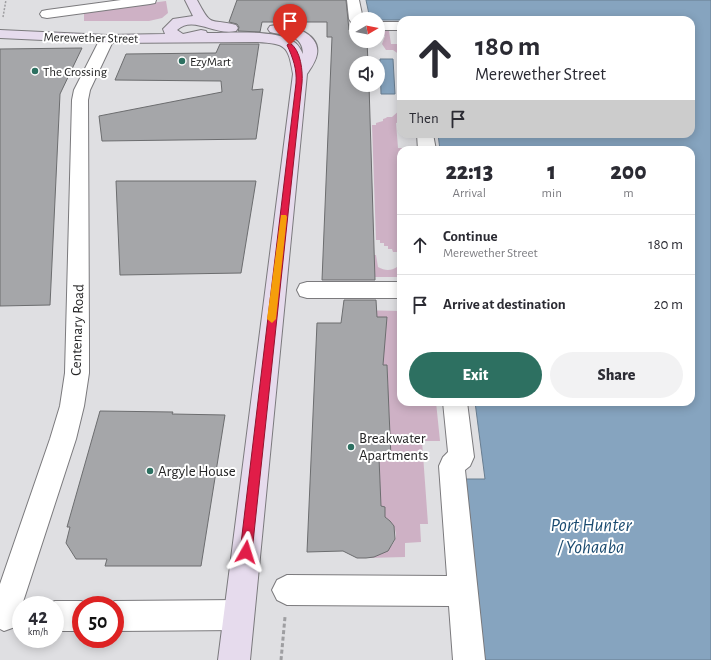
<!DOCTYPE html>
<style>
:root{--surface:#fff;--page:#f2f2f3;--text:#2b2b33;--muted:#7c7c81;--line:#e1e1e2;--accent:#2d7061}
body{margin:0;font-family:"Alegreya Sans",sans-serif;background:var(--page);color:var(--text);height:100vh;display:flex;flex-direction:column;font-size:15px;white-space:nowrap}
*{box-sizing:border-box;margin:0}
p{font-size:13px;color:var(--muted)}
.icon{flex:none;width:22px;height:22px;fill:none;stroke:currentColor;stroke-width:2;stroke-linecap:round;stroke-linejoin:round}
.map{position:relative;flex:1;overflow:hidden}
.drawer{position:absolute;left:397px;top:146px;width:298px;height:260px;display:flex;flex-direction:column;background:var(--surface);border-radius:12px;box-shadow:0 2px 10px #0003}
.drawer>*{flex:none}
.banner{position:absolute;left:397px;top:16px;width:298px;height:122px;border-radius:12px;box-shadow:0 2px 10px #0003;background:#fff;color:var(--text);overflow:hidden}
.needle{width:26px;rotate:80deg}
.controls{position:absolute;left:349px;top:12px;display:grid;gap:8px}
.controls a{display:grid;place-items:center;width:36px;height:36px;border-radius:50%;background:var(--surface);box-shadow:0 2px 10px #0003;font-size:20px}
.speed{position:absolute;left:12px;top:596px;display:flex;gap:8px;font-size:20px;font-weight:700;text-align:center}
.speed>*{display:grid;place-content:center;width:52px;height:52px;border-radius:50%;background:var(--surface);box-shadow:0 2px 10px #0003;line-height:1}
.speed small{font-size:10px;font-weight:400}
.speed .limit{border:6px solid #d22;background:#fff;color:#111}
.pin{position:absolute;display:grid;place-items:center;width:34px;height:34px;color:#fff;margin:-41px -17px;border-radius:50% 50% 50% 0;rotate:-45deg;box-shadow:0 0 4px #0007}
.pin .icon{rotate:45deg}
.me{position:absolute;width:44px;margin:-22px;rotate:6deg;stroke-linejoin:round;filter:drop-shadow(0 0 3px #0008)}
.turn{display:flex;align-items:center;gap:14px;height:84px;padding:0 12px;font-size:18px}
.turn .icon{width:52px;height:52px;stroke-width:2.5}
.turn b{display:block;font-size:28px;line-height:34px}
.then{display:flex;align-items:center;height:38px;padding:0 12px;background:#0003;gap:8px;font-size:15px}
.eta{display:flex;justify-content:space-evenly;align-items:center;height:68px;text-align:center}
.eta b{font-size:24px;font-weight:800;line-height:28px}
.action{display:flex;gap:8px;margin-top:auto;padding:8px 12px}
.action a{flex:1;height:46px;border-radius:24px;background:var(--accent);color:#fff;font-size:16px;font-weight:800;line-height:46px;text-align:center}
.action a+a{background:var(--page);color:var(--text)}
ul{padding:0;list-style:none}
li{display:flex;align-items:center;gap:12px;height:60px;padding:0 12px;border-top:1px solid var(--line)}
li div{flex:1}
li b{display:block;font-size:15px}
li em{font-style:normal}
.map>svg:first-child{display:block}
.green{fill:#ceb1c5}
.water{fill:#86a4bf;stroke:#697e91}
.building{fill:#a5a6a9;stroke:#6c6d6f}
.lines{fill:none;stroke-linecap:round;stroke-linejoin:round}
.street-casing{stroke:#7b7a7d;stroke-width:2}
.secondary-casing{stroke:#7b7a7d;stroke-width:2}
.path-far1{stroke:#9e9ea1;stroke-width:1.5;stroke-dasharray:2 1.5;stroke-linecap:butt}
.path{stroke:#9e9ea1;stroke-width:3;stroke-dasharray:4 2.5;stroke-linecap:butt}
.street{fill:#fff;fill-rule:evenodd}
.secondary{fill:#e6dbed;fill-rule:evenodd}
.route{fill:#e11d48;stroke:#92132f}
.slow{fill:#f59e0b}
.poi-dot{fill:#2d7061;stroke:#fff;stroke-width:1.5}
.labels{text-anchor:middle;stroke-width:4;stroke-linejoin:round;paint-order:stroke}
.far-street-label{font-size:13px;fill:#242425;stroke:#fff}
.far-poi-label{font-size:13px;fill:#242425;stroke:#fff;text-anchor:start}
.street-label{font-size:15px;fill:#242425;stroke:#fff}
.poi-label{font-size:15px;fill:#242425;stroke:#fff;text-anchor:start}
.near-water-label{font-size:19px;font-style:italic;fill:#1a4b70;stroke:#fff}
</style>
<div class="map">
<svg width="711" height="660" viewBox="0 0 711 660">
<rect width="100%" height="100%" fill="#dfdfe2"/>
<g class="green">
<path d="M166 1 168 13 162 18 149 21H84V12Z"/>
<path d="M380 31H389L391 44H401V73L400 55 393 50H386L382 44 385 36Z"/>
<path d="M401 109V122L396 123 398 148H414L415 150H401V277H375L374 255H376L378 267C385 271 391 271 397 267L399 261 397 252H393L392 249H388V246H384V243H380V240H376L372 125H376V123L383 121V119L386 118 387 117H392Z"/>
<path d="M354 310 401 311V402H436L440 441H422L428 524H420L421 542 405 543V557L366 558C389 555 409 536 385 517V507L381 506 379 458H391L389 408 381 385H388L387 365H379Z"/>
</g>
<g class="water">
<path d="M366 0H711V660H485L466 479H485L475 402H691V150H440L438 134H691V20H378L370 19Z"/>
<path d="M380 59H393L395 94H381Z"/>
</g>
<g class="building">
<path d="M237 0H346L349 30H356V41H367L368 63H356V85H369L375 280H322L332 37H327V22H262L260 32 238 31 239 27 237 24 229 22Z"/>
<path d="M220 44H259L252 90 263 89 256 139 102 141 99 116 222 92 221 81 115 80 126 54 216 53Z"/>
<path d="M82 48 60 94 50 305 0 306V49Z"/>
<path d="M116 181H256L241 273 120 275Z"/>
<path d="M344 300H376L377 317H387L383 365H387L391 458H379L381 506 385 507V517L390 521 394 526 395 539 388 551 374 557 366 558H357L343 551 307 552 317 323H341Z"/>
<path d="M100 411 173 412 172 414 225 415 201 566H105L107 559H76L66 543 70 527H67Z"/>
</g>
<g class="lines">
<defs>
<g id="street">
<path d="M121 0H156L155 3 150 4 47 18 42 17 40 14 42 11 47 10Z"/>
<path d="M347 0H359L363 19H356V23L351 22 349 19Z"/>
<rect x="378" y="22" width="23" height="8"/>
<path d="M107 35 112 36 114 39 90 90 88 100 89 342V373L84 406 76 439 22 605H21V610L15 627 4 631 0 629V584L50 439 60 406 65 373 72 100 74 90 100 39 102 36Z"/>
<path d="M417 134H433L436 150H418Z"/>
<path d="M307 282H401V298H307L300 296 297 290 300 284Z"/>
<path d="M443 402H467L474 457 470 466 465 470 485 660H453L449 606 287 605 277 600 272 590 277 580 287 575 447 576 439 466 443 457 448 452Z"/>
<path d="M239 600 250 604 254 615 250 626 239 630 115 631V605H105L115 601Z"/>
<path d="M55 601H81L91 605H81V631H55V605H45Z"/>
</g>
<path id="secondary" d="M185 0H197C212 28 208 18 236 25L238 28 236 31C215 36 193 15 177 30L183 34 201 30 206 31 207 33C229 33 276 29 294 42 298 44 301 50 303 54 303 34 285 36 270 32L268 29 270 26C286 22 321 32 317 54 316 61 311 68 307 74L250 660H218L293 74C288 45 286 44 257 42L107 43 0 38V30L107 35 165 34 163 29 173 19 193 16Z"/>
</defs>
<use href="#street" class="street-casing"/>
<use href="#secondary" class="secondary-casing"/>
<path class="path-far1" d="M3 17 6 0"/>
<path class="path" d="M281 660 285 617"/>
<use href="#street" class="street"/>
<use href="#secondary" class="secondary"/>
</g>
<path class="route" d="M290 43C301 50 303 72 302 83L252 552 250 556 246 558 242 556 240 552 296 83C297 69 293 58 287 45Z"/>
<path class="slow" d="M281 215H286L287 217 276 319 272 323 267 319Z"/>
<g class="poi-dot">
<circle cx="182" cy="61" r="4"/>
<circle cx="35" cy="71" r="4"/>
<circle cx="351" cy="447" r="4"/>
<circle cx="150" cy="471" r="4"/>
</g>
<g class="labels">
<g class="far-street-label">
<text transform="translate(91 37) rotate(1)" y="5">Merewether Street</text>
</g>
<g class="far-poi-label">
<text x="190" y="66">EzyMart</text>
<text x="43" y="76">The Crossing</text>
</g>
<g class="street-label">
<text transform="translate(77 330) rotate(-88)" y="5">Centenary Road</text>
</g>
<g class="poi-label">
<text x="359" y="443">Breakwater<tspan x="359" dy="17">Apartments</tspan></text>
<text x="158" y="476">Argyle House</text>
</g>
<g class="near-water-label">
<text x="591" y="531">Port Hunter<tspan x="591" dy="22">/ Yohaaba</tspan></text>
</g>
</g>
</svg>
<div class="controls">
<a><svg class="needle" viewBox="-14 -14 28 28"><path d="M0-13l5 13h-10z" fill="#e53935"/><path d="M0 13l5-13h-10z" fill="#7c7c81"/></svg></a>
<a><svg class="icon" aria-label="sound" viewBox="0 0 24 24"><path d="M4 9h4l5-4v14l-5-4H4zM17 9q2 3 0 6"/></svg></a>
</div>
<div class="speed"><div>42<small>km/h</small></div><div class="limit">50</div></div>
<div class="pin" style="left:290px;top:45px;background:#d93025"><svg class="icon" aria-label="arrive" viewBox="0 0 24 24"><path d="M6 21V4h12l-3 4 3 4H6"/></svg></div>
<svg class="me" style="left:246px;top:552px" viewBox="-20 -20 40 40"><path d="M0-17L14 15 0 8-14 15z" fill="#e11d48" stroke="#fff" stroke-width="4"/></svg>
<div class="banner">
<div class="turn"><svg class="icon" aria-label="ahead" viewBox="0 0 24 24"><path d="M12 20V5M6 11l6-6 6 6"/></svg><div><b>180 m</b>Merewether Street</div></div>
<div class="then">Then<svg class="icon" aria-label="arrive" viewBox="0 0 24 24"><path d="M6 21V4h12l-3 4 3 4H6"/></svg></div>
</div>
<section class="drawer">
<div class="eta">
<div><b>22:13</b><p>Arrival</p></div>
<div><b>1</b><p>min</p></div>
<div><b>200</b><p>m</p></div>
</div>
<ul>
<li><svg class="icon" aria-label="ahead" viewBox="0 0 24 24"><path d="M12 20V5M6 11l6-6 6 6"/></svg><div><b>Continue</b><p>Merewether Street</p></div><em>180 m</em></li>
<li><svg class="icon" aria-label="arrive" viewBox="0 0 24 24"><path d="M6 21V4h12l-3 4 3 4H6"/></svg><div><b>Arrive at destination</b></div><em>20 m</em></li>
</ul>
<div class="action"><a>Exit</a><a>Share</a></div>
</section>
</div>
